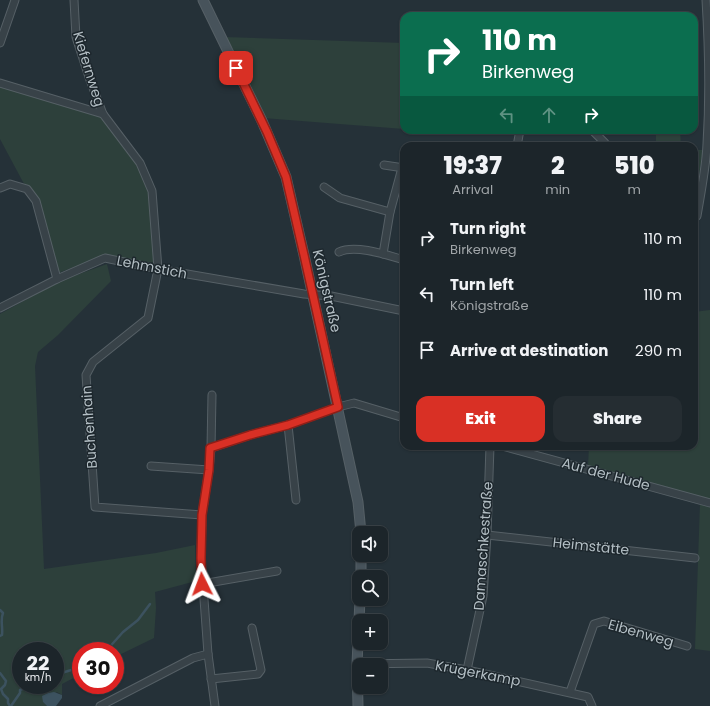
<!DOCTYPE html>
<meta charset="utf-8">
<style>
:root{--surface:#1c252a;--page:#252d32;--text:#f1f3f6;--muted:#a0a5a8;--line:#3a4247;--accent:#d93025}
body{margin:0;font-family:Poppins,sans-serif;background:var(--page);color:var(--text);height:100vh;display:flex;flex-direction:column;font-size:15px;white-space:nowrap}
*{box-sizing:border-box;margin:0}
p{font-size:13px;color:var(--muted)}
.icon{flex:none;width:22px;height:22px;fill:none;stroke:currentColor;stroke-width:2;stroke-linecap:round;stroke-linejoin:round}
.map{position:relative;flex:1;overflow:hidden}
.drawer{position:absolute;left:400px;top:142px;width:298px;height:308px;display:flex;flex-direction:column;background:var(--surface);border-radius:12px;box-shadow:0 1px 3px #0004,0 0 0 1px var(--line)}
.drawer>*{flex:none}
.hud{position:absolute;left:400px;top:12px;width:298px;height:122px;border-radius:12px;box-shadow:0 1px 3px #0004,0 0 0 1px var(--line);background:#0b6e4f;color:#fff;overflow:hidden}
.fabs{position:absolute;left:352px;top:526px;display:grid;gap:8px}
.fabs a{display:grid;place-items:center;width:36px;height:36px;border-radius:8px;background:var(--surface);box-shadow:0 1px 3px #0004,0 0 0 1px var(--line);font-size:20px}
.speed{position:absolute;left:12px;top:642px;display:flex;gap:8px;font-size:20px;font-weight:700;text-align:center}
.speed>*{display:grid;place-content:center;width:52px;height:52px;border-radius:50%;background:var(--surface);box-shadow:0 1px 3px #0004,0 0 0 1px var(--line);line-height:1}
.speed small{font-size:10px;font-weight:400}
.speed .limit{border:6px solid #d22;background:#fff;color:#111}
.pin{position:absolute;display:grid;place-items:center;width:34px;height:34px;color:#fff;margin:-17px;border-radius:8px;box-shadow:0 2px 6px #0006}
.me{position:absolute;width:44px;margin:-22px;rotate:357deg;stroke-linejoin:round;filter:drop-shadow(0 0 3px #0008)}
.turn{display:flex;align-items:center;gap:14px;height:84px;padding:0 16px;font-size:18px}
.turn .icon{width:52px;height:52px;stroke-width:2.5}
.turn b{display:block;font-size:28px;line-height:34px}
.lanes{display:flex;align-items:center;height:38px;padding:0 16px;background:#0003;justify-content:center;gap:20px;direction:ltr}
.lanes .off{opacity:.35}
.eta{display:flex;justify-content:space-evenly;align-items:center;height:68px;text-align:center}
.eta b{font-size:24px;font-weight:800;line-height:28px}
.button{display:flex;gap:8px;margin-top:auto;padding:8px 16px}
.button a{flex:1;height:46px;border-radius:12px;background:var(--accent);color:#fff;font-size:16px;font-weight:800;line-height:46px;text-align:center}
.button a+a{background:var(--page);color:var(--text)}
ul{padding:0;list-style:none}
li{display:flex;align-items:center;gap:12px;height:56px;padding:0 16px}
li div{flex:1}
li b{display:block;font-size:15px}
li em{font-style:normal}
.map>svg:first-child{display:block}
.green{fill:#2d403b;fill-rule:evenodd}
.water{fill:#3c525f}
.lines{fill:none;stroke-linecap:round;stroke-linejoin:round}
.stream{stroke:#3c525f;stroke-width:2.5}
.minor-casing{stroke:#566066;stroke-width:9}
.secondary-casing{stroke:#566066;stroke-width:11}
.minor{stroke:#384248;stroke-width:7}
.secondary{stroke:#47535b;stroke-width:9}
.route-casing{stroke:#8d1f18;stroke-width:10}
.route{stroke:#d93025;stroke-width:7}
.labels{text-anchor:middle;stroke-width:3;stroke-linejoin:round;paint-order:stroke}
.street-label{font-size:14px;fill:#b3bec4;stroke:#1d272d}
</style>
<div class="map">
<svg width="710" height="706" viewBox="0 0 710 706">
<rect width="100%" height="100%" fill="#253138"/>
<g class="green">
<path d="M223 37 404 43V129L263 118Z"/>
<path d="M0 86 102 117 139 164 149 186 155 263 104 256 58 273 38 199 23 182 0 139Z"/>
<path d="M656 130H680L681 146H656Z"/>
<path d="M694 150H703L694 208Z"/>
<path d="M107 264 111 281 58 335 38 352 35 366 44 569 156 553 195 545 196 581 155 592 156 608 154 638 115 657V651H81V674L62 684V695L57 692 43 702 47 706H0V314L60 281ZM21 651H55V685H21Z"/>
<path d="M710 310V500L588 467 589 446H694V312Z"/>
<path d="M700 504 710 507V651L695 649Z"/>
</g>
<path class="water" d="M54 692 62 695V698L56 706H47L43 702 42 696 48 693Z"/>
<g class="lines">
<g class="stream">
<path d="M0 610 3 613C0 620 3 627 2 635L0 636"/>
<path d="M106 651 123 632 138 620 150 604"/>
<path d="M0 673 6 681 5 685 1 689 3 694 8 699V703L10 706"/>
<path d="M55 675 81 667"/>
<path d="M11 706 20 693V690L32 685"/>
</g>
<defs>
<g id="minor">
<path d="M74 0 76 37 90 80 103 114 140 163 152 191 158 269 148 318 93 362 86 375 95 507 202 515"/>
<path d="M0 43 15 0"/>
<path d="M0 83 103 114"/>
<path d="M592 130 605 143V146"/>
<path d="M517 146 520 130"/>
<path d="M384 165 404 168"/>
<path d="M324 187 340 198 390 212"/>
<path d="M0 188 10 184 27 189 36 201 57 279"/>
<path d="M697 216C701 192 706 168 707 144 710 95 709 48 706 0"/>
<path d="M339 252C355 244 387 255 404 260"/>
<path d="M383 254 390 212 402 168"/>
<path d="M0 308 57 279 105 258 158 269 304 294 331 296 404 311"/>
<path d="M288 425 296 500"/>
<path d="M502 446 710 503"/>
<path d="M211 448 212 395"/>
<path d="M151 466 209 470"/>
<path d="M487 535 695 558"/>
<path d="M202 584 277 571"/>
<path d="M357 664 427 663 467 670 588 697 592 706"/>
<path d="M467 670 483 596 487 535 490 446"/>
<path d="M211 679 258 674 261 670 252 628"/>
<path d="M570 692 594 624 604 621 687 646"/>
<path d="M100 706 193 658 208 654"/>
<path d="M215 706 208 654 201 558 202 515 209 470 211 448 250 435 288 425 338 407 354 403 404 418"/>
</g>
<g id="secondary">
<path d="M203 0 262 121 286 177 304 255 358 502 361 533"/>
<path d="M361 577V555"/>
<path d="M358 706 357 664 360 599"/>
</g>
</defs>
<use href="#minor" class="minor-casing"/>
<use href="#secondary" class="secondary-casing"/>
<use href="#minor" class="minor"/>
<use href="#secondary" class="secondary"/>
</g>
<g class="lines">
<defs>
<path id="route" d="M202 584 201 558 202 515 209 470 210 448 250 435 288 425 338 407 304 255 286 177 267 132 236 68"/>
</defs>
<use href="#route" class="route-casing"/>
<use href="#route" class="route"/>
</g>
<g class="labels">
<g class="street-label">
<text transform="translate(89 69) rotate(73)" y="5">Kiefernweg</text>
<text transform="translate(152 267) rotate(11)" y="5">Lehmstich</text>
<text transform="translate(327 291) rotate(77)" y="5">Königstraße</text>
<text transform="translate(89 427) rotate(-94)" y="5">Buchenhain</text>
<text transform="translate(606 474) rotate(15)" y="5">Auf der Hude</text>
<text transform="translate(483 546) rotate(-86)" y="5">Damaschkestraße</text>
<text transform="translate(591 546) rotate(6)" y="5">Heimstätte</text>
<text transform="translate(641 633) rotate(16)" y="5">Eibenweg</text>
<text transform="translate(478 673) rotate(11)" y="5">Krügerkamp</text>
</g>
</g>
</svg>
<div class="fabs">
<a><svg class="icon" aria-label="sound" viewBox="0 0 24 24"><path d="M4 9h4l5-4v14l-5-4H4zM17 9q2 3 0 6"/></svg></a>
<a><svg class="icon" aria-label="search" viewBox="0 0 24 24"><circle cx="10" cy="10" r="6"/><path d="M15 15l6 6"/></svg></a>
<a>+</a>
<a>−</a>
</div>
<div class="speed"><div>22<small>km/h</small></div><div class="limit">30</div></div>
<div class="pin" style="left:236px;top:68px;background:#d93025"><svg class="icon" aria-label="arrive" viewBox="0 0 24 24"><path d="M6 21V4h12l-3 4 3 4H6"/></svg></div>
<svg class="me" style="left:202px;top:584px" viewBox="-20 -20 40 40"><path d="M0-17L14 15 0 8-14 15z" fill="#d93025" stroke="#fff" stroke-width="4"/></svg>
<div class="hud">
<div class="turn"><svg class="icon" aria-label="right" viewBox="0 0 24 24"><path d="M7 20v-9h11M14 6l5 5-5 5"/></svg><div><b>110 m</b>Birkenweg</div></div>
<div class="lanes"><svg class="icon off" aria-label="left" viewBox="0 0 24 24"><path d="M17 20v-9H6M10 6l-5 5 5 5"/></svg><svg class="icon off" aria-label="ahead" viewBox="0 0 24 24"><path d="M12 20V5M6 11l6-6 6 6"/></svg><svg class="icon" aria-label="right" viewBox="0 0 24 24"><path d="M7 20v-9h11M14 6l5 5-5 5"/></svg></div>
</div>
<section class="drawer">
<div class="eta">
<div><b>19:37</b><p>Arrival</p></div>
<div><b>2</b><p>min</p></div>
<div><b>510</b><p>m</p></div>
</div>
<ul>
<li><svg class="icon" aria-label="right" viewBox="0 0 24 24"><path d="M7 20v-9h11M14 6l5 5-5 5"/></svg><div><b>Turn right</b><p>Birkenweg</p></div><em>110 m</em></li>
<li><svg class="icon" aria-label="left" viewBox="0 0 24 24"><path d="M17 20v-9H6M10 6l-5 5 5 5"/></svg><div><b>Turn left</b><p>Königstraße</p></div><em>110 m</em></li>
<li><svg class="icon" aria-label="arrive" viewBox="0 0 24 24"><path d="M6 21V4h12l-3 4 3 4H6"/></svg><div><b>Arrive at destination</b></div><em>290 m</em></li>
</ul>
<div class="button"><a>Exit</a><a>Share</a></div>
</section>
</div>
